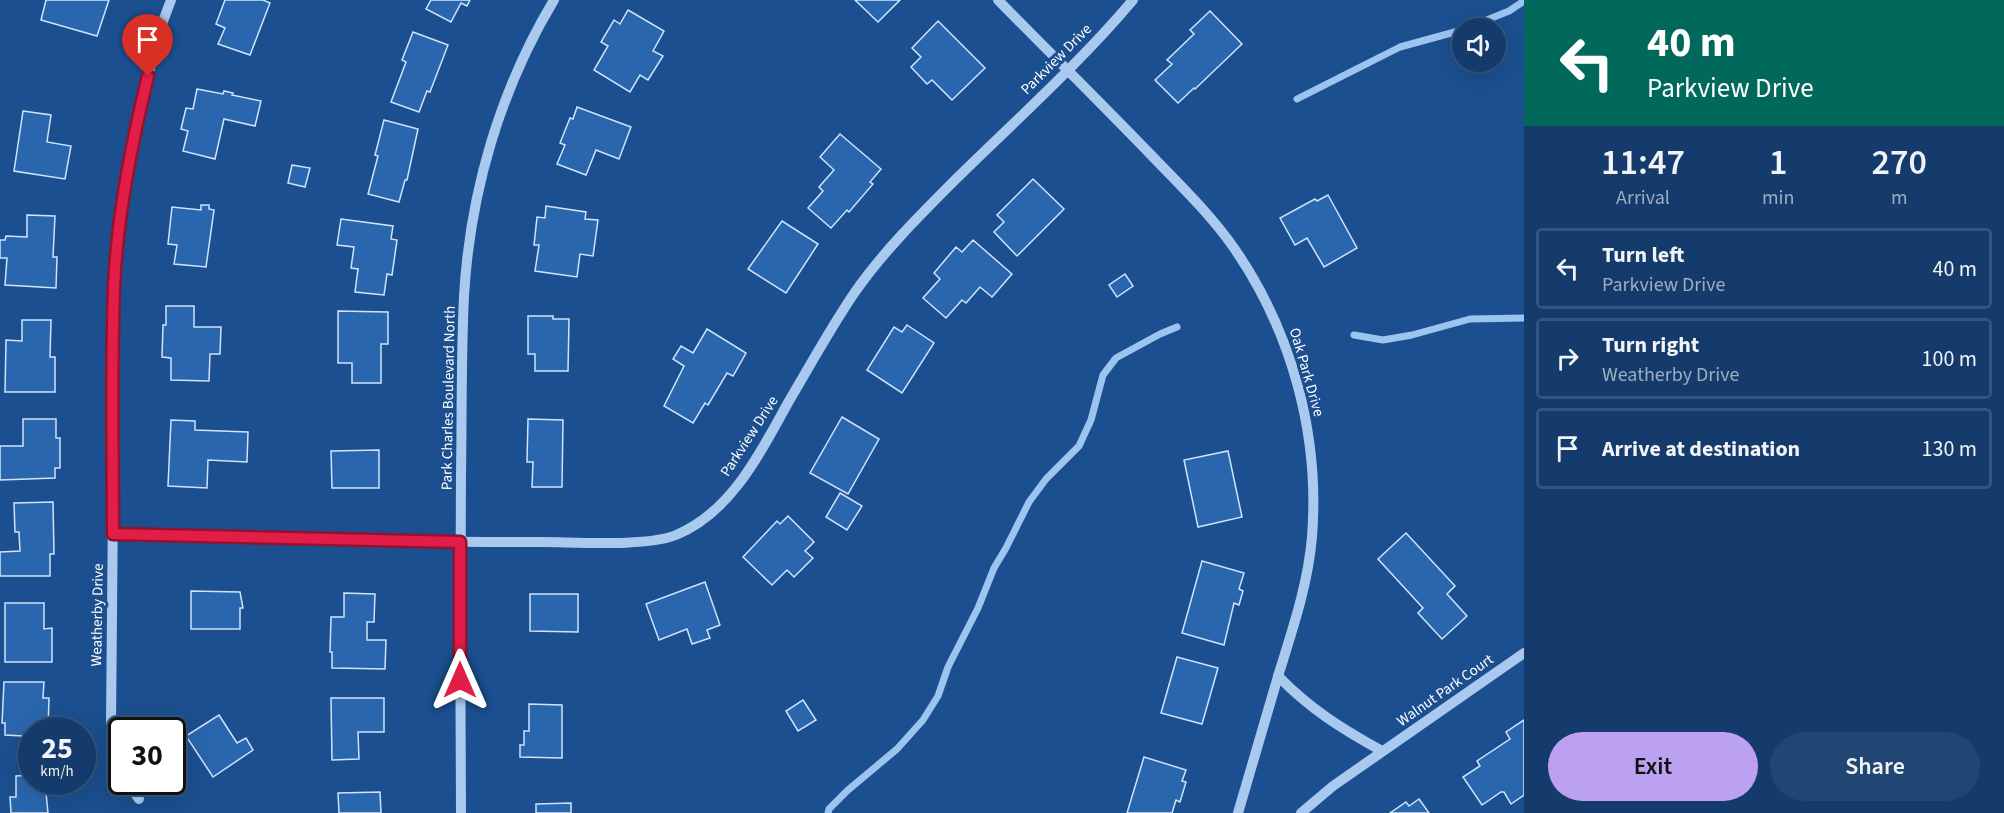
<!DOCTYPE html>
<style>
:root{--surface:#143b6b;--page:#214673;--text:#f1f3f6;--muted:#9dadc1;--line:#33557e;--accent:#bca0f2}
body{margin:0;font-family:"Source Sans 3",sans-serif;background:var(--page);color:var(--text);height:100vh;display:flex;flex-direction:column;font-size:22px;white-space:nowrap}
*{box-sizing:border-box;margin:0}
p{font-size:20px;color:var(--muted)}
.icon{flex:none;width:33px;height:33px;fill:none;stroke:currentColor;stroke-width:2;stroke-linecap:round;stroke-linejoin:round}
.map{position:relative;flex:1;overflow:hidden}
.sheet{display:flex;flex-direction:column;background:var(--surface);width:480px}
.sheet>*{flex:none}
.hud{background:#00695c;color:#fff;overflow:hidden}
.buttons{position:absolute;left:1452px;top:18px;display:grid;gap:12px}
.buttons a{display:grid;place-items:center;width:54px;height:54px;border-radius:50%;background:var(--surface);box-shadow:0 6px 24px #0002,0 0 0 2px var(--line);font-size:30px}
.speed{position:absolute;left:18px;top:717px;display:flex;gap:12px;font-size:30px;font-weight:700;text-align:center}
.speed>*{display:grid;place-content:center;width:78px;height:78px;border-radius:50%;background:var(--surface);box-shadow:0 6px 24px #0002,0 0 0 2px var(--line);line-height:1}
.speed small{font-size:15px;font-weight:400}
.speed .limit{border:3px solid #111;border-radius:9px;background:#fff;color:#111}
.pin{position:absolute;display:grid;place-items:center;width:51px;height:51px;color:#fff;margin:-62px -26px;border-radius:50% 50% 50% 0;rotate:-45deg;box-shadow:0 0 6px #0007}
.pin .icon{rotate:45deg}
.me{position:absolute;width:66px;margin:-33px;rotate:0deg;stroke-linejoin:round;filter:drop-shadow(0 0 4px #0008)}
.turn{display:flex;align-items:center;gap:21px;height:126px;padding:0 24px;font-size:27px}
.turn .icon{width:78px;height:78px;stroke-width:2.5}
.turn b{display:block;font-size:42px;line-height:51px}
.eta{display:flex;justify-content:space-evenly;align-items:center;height:102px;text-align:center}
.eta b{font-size:36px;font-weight:600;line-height:42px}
.button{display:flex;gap:12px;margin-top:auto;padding:12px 24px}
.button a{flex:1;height:69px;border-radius:36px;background:var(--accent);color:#111;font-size:24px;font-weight:600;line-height:69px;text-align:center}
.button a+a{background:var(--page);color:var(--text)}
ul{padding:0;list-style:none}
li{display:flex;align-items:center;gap:18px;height:81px;margin:0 12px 9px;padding:0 12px;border:3px solid var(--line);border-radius:6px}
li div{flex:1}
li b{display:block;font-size:22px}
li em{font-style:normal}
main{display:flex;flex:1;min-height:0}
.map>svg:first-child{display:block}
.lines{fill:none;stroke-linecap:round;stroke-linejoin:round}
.stream{stroke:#9cc4f0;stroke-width:7}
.building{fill:#2a66ad;stroke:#cfe3fa;stroke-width:1.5}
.minor{stroke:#a9c9ee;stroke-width:10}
.route-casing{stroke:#92132f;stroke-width:15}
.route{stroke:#e11d48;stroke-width:10}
.labels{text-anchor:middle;stroke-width:6;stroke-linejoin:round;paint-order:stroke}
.street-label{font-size:15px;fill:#fff;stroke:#1b4f8f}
</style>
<main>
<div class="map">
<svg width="1524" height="813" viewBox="0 0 1524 813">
<rect width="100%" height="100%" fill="#1b4f8f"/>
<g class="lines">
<g class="stream">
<path d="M1467 28 1509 11 1524 1"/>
<path d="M1297 99 1400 47 1462 30"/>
<path d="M1354 335 1383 340 1412 335 1470 319 1524 318"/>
<path d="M828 813 829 809 848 790 897 749 923 720 938 696 948 667 978 608 994 568 1006 548 1029 502 1046 479 1079 446 1091 420 1103 375 1116 358 1160 334 1177 327"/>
</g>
</g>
<g class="building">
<path d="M46 0H109L97 36 41 20Z"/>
<path d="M225 0H263L270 3 250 55 218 44 225 28 216 24Z"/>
<path d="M431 0H470L467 6 461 3 451 22 426 9Z"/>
<path d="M855 0H900L878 22Z"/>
<path d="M628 10 664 31 653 51 663 56 648 80 640 75 630 92 594 70 608 46 601 42 614 20 620 24Z"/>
<path d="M1210 11 1242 44 1195 89 1194 88 1178 103 1155 80 1172 64 1167 60 1194 34 1190 30Z"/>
<path d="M938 21 985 68 952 100 932 80 927 84 911 67 921 57 912 48Z"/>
<path d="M413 32 448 45 430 92 427 91 419 112 391 102 406 62 402 60Z"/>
<path d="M197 89 223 94 224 91 233 93 232 95 261 101 255 126 224 119 215 159 183 151 188 131 181 129 186 108 193 109Z"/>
<path d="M577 107 631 127 619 159 596 150 586 175 557 164 565 145 560 143 570 118 573 119Z"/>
<path d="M23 111 51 115 47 142 71 146 65 179 14 171Z"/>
<path d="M384 120 418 129 407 180H405L399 202 368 194 378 156 375 155Z"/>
<path d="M840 134 881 169 870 182 873 184 849 212 847 210 831 228 808 208 823 191 819 187 834 170 820 157Z"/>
<path d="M292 165 310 168 305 187 288 183Z"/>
<path d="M1033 179 1064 209 1017 256 994 232 1004 222 997 215Z"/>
<path d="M1328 195 1357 248 1324 267 1307 238 1295 245 1280 218 1315 199 1317 201Z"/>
<path d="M201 205H209V209L214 210 206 267 174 264 177 245 168 244 172 207 201 210Z"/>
<path d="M546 206 586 212 585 219 598 220 593 256 580 254 577 277 535 271 539 245H534L537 217 545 218Z"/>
<path d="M27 215 55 216 53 257H57L56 288 5 285 7 258H0V240H5L6 236 27 237Z"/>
<path d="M341 219 393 226 391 239 397 240 392 275 387 274 384 295 355 292 358 269 351 268 354 247 337 245Z"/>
<path d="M782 221 818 244 786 293 748 269Z"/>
<path d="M973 240 1012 274 992 297 980 287 966 303 962 300 946 318 923 298 940 279 934 273 956 247 962 252Z"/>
<path d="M1125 274 1133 286 1117 297 1109 285Z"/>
<path d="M166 306H194V327H221L220 354H210L209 381 171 380V358L162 357 163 325H166Z"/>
<path d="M338 311 388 312V344H381V383H352V363H338Z"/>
<path d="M528 316H553V319H569L568 371H535V354H528Z"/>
<path d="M22 320H51L50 357H55V392H5L6 340 22 341Z"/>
<path d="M907 325 934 343 902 393 867 370 894 327 902 332Z"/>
<path d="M707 329 746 353 733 376 727 373 708 405 705 403 693 423 664 406 684 366 673 359 681 346 693 353Z"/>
<path d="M842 417 879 439 848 494 810 473Z"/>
<path d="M23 419H56V438H60V468H55V478L0 480V446H23Z"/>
<path d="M528 419 563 420 562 487H532L533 462H527Z"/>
<path d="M171 420 195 421V430L248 432 247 462 208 460 207 488 168 486Z"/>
<path d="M379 450V488H332L331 451Z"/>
<path d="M1228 451 1242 517 1198 527 1184 460Z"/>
<path d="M840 493 862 506 847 530 826 517Z"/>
<path d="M53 502 54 554H50V576H0V552L20 551 19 532H15L14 503Z"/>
<path d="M788 516 814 542 805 551 813 558 794 577 787 570 772 585 743 557 777 521 780 524Z"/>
<path d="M1406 533 1455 586 1447 594 1467 616 1442 639 1418 613 1423 608 1378 559Z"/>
<path d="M1202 561 1244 573 1239 589 1243 591 1239 605 1234 603 1224 645 1182 633Z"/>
<path d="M705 582 720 625 707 630 710 638 692 644 687 629 659 640 646 604Z"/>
<path d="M191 591 240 592 243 608H240V629H191Z"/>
<path d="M344 593 375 594 374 622H367V640H386L385 669 332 668V652H330L331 617H344Z"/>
<path d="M530 594H578V632L530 631Z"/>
<path d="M5 603H44V629L52 628V662H5Z"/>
<path d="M1177 657 1218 668 1202 724 1161 713Z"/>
<path d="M4 682H44L43 698H49L48 730H32V754H23V736L5 735V723H2Z"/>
<path d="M331 698H384V732H358L359 759 332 760Z"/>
<path d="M803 700 816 720 798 731 786 711Z"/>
<path d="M529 704 562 705V758L520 757V745H524V731H529Z"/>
<path d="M219 715 237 743 246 738 253 750 213 777 186 736Z"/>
<path d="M1524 720V795L1511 804 1504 792H1501L1482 805 1463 777 1480 766 1477 761 1510 739 1506 732Z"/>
<path d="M1144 757 1186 770 1182 781 1186 782 1180 802 1176 800 1172 813H1127Z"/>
<path d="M32 775V782H45L48 813H11L10 797H16V776Z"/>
<path d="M380 792 381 813H339L338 793Z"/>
<path d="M1419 799 1429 813H1390L1406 802 1409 806Z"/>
<path d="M571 803V813H536V804Z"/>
</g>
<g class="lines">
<g class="minor">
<path d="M998 0C1049 52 1102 104 1153 157 1181 186 1211 215 1234 248 1292 332 1320 435 1312 537 1308 584 1293 628 1279 673 1265 720 1252 766 1238 813"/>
<path d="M113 534C256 537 399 543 542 542 575 542 647 547 676 535 732 512 761 451 789 401 811 364 831 327 855 292 883 252 919 216 953 182 1014 122 1078 65 1133 0"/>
<path d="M1278 676C1310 709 1342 729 1382 751"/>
<path d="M122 768 111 723 115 285 124 189 137 120 159 32 171 0"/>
<path d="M127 782 139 799"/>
<path d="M461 813C460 700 460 586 461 473 462 414 461 355 464 296 470 192 500 90 554 0"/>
<path d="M1301 813 1333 786 1524 653"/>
</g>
</g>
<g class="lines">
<defs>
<path id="route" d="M148 76C131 145 117 216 114 287 111 369 113 452 113 534L460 542V680"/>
</defs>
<use href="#route" class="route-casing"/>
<use href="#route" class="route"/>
</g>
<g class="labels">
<g class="street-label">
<text transform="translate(1056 59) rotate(-45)" y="5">Parkview Drive</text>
<text transform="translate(1307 372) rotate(74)" y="5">Oak Park Drive</text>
<text transform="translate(448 398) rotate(-89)" y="5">Park Charles Boulevard North</text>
<text transform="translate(749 436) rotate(-57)" y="5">Parkview Drive</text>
<text transform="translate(97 615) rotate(-89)" y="5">Weatherby Drive</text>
<text transform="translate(1445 690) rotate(-35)" y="5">Walnut Park Court</text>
</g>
</g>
</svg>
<div class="buttons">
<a><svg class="icon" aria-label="sound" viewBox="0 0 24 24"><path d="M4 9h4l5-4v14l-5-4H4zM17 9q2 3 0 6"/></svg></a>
</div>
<div class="speed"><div>25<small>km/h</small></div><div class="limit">30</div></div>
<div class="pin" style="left:148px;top:76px;background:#d93025"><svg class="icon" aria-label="arrive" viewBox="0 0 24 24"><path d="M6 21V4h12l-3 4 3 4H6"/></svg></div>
<svg class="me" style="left:460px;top:680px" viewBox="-20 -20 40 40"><path d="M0-17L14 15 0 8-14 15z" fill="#e11d48" stroke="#fff" stroke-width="4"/></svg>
</div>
<section class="sheet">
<div class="hud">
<div class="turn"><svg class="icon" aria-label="left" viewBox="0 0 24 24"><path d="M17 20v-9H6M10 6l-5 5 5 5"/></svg><div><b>40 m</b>Parkview Drive</div></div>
</div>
<div class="eta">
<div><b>11:47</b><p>Arrival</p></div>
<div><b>1</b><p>min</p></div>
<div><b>270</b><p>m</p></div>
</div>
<ul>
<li><svg class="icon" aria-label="left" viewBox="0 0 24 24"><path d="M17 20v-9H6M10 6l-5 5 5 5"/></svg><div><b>Turn left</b><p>Parkview Drive</p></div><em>40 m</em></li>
<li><svg class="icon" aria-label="right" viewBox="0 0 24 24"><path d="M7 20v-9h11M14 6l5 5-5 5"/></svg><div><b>Turn right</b><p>Weatherby Drive</p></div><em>100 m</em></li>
<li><svg class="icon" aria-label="arrive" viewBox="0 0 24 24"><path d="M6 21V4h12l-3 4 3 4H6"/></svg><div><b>Arrive at destination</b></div><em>130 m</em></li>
</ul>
<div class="button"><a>Exit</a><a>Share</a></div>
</section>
</main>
